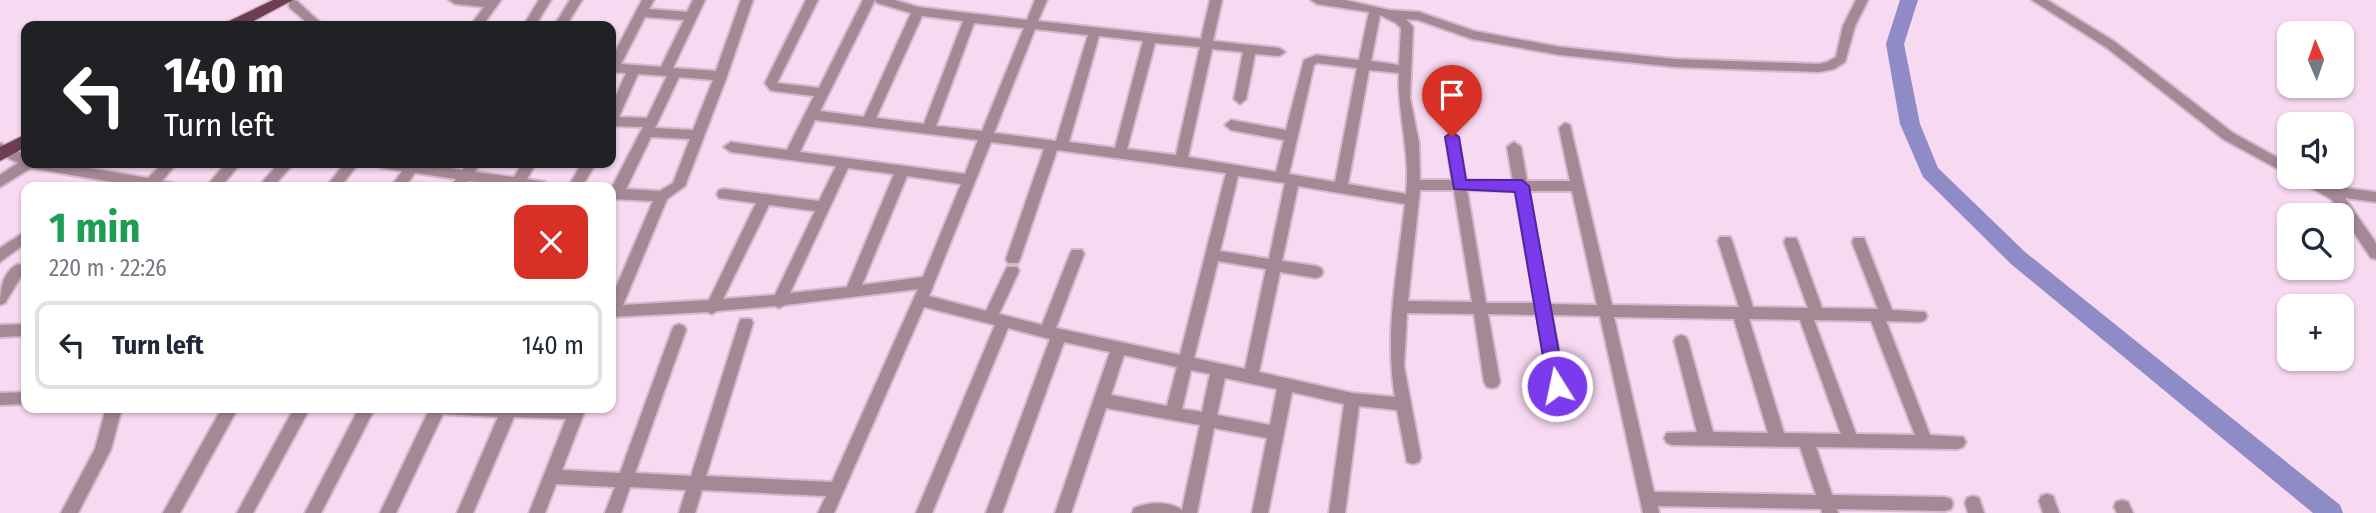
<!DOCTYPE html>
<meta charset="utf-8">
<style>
:root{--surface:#fff;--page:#f6f6f7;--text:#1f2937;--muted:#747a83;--line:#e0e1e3}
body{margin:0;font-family:"Fira Sans Condensed",sans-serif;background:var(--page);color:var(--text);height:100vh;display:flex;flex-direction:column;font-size:26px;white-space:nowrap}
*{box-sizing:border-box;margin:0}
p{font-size:23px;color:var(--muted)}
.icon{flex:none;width:38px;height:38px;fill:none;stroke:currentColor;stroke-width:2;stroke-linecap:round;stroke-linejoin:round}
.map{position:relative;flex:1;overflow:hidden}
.details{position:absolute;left:21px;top:182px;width:595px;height:231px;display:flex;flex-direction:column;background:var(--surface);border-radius:14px;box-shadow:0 2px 5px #0004}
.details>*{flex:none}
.banner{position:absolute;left:21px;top:21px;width:595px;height:147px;border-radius:14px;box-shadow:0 2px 5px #0004;background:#202124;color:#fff;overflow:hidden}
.needle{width:46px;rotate:358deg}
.tools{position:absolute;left:2277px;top:21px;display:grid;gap:14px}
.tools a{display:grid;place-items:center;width:77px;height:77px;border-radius:14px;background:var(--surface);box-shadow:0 2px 5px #0004;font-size:35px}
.pin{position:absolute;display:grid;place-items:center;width:60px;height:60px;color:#fff;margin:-72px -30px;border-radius:50% 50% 50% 0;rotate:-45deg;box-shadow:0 0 7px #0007}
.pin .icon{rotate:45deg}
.me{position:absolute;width:77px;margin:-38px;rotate:350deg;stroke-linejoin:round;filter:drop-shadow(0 0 5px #0008)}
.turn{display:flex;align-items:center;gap:24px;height:147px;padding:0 28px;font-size:32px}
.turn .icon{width:91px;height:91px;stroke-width:2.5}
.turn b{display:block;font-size:49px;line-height:60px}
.round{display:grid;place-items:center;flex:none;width:74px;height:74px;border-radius:14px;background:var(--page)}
.headline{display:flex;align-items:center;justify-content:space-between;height:119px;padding:0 28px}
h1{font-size:42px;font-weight:700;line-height:52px;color:#1e9e55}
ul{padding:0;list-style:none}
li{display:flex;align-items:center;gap:21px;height:88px;margin:0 14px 10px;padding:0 14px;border:4px solid var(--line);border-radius:14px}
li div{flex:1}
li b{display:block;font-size:26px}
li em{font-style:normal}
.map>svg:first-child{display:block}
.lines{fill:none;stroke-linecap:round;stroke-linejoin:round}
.river{fill:#8f8bc6;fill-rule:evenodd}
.minor-casing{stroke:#d3b8cf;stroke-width:4}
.primary-casing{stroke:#d3b8cf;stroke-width:3}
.minor{fill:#a58893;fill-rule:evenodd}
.primary{fill:#6e3d52;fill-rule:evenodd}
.route{fill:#7c3aed;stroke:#51269a;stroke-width:2}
</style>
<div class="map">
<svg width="2376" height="513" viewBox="0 0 2376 513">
<rect width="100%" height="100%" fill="#f7d9f2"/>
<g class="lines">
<path class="river" d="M1900 0H1918L1904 44 1920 124 1938 168 2025 252 2340 505 2343 513H2313L2011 264 1923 177 1900 124 1886 44Z"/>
<defs>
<g id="minor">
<path d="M293 0 297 1 324 26H311L289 7V1Z"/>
<path d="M449 0H501L482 26H470L484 7 455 4Z"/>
<path d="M539 0H551L535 26H523Z"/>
<path d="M570 0H582L566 26H554Z"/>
<path d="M642 0H654L649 9 687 12 693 0H705L673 68 716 71 741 0H753L727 76 685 186 667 199 623 305 709 300 756 203 719 198 717 194 719 190 724 189 819 201 836 166 731 152 724 147 731 142 787 150 814 96 774 91 770 90 765 83 806 0H818L777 83 819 88 863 0H875L820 111 864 117 911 13 877 3 875 0H895L918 7 1027 20 1035 0H1047L1038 21 1201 39 1210 0H1222L1213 41 1279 48 1285 52 1279 56 1255 54 1246 99 1240 104 1234 99 1243 52 1212 49 1188 157 1276 172 1284 140 1231 130 1225 125 1231 120 1286 130 1304 60 1316 55 1359 60 1369 12 1317 4 1311 0H1345L1389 10 1419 12 1474 31 1560 47 1675 59 1819 64 1827 62 1836 57 1843 26 1856 0H1868L1855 26 1845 62 1834 69 1819 72 1675 67 1560 55 1472 39 1418 20 1406 19 1413 27 1410 98 1419 143 1420 180H1452L1446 137 1452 132 1458 137 1466 180 1513 181 1507 147 1514 142 1521 147 1527 181H1570L1559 128 1565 123 1570 125 1612 305 1739 307 1718 241 1720 237H1730L1732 241 1753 307 1808 308 1784 242 1786 238H1796L1798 242 1822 308 1878 309 1852 242 1854 238H1864L1892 310 1925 312 1927 316 1925 320 1920 322 1886 321 1930 435 1963 437 1966 442 1963 447 1958 449 1816 447 1832 495 1945 497 1951 499 1953 504 1951 509 1945 511 1837 509 1838 513H1822L1821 509 1658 506 1659 513H1643L1600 316 1552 315 1565 386 1562 391 1557 392 1552 391 1549 386 1537 315 1488 314 1500 382 1497 387 1492 388 1487 387 1484 382 1474 314 1407 313 1404 366 1421 457 1419 462 1413 464 1407 462 1397 410 1359 406 1345 513H1329L1344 404 1292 392 1268 513H1252L1267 438 1214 428 1197 513H1132L1134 508C1149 502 1169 501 1182 510L1200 425 1106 408 1071 513H1055L1110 352 1064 342 1002 513H986L1050 339 1008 328 932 513H916L995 325 924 307 834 513H818L826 496 702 490 695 513H679L686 490 630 487 621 513H605L615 487 556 484 545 513H529L566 419 514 417 473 513H457L498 417 443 414 396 513H380L430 408H586L562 470 620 473 672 330 674 326 679 324 684 326 686 330 635 473 691 476 739 323 741 319H751L753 323 706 476 832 482 918 289 785 305 779 308 775 306 717 311 712 314 707 312 611 317V299L653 201 611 199V189L643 127 611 126V107L626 73 611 72V60ZM1380 15 1396 23 1401 28 1399 65 1371 61ZM922 16 963 21 924 124 876 118ZM645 17 684 20 661 67 621 64ZM974 23 1024 28 982 131 936 126ZM1035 29 1088 35 1056 141 994 133ZM1099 36 1143 41 1115 148 1069 142ZM1155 43 1200 47 1176 155 1127 149ZM1317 63 1357 68 1335 182 1289 174 1314 65ZM1369 70 1399 73C1397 114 1411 153 1406 194L1348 184ZM638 74 667 76 647 118 619 117ZM679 77 713 80 693 130 655 128ZM815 120 978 140 965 174 800 152ZM651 137 690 139 673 183 660 191 626 189ZM991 142 1044 149 1006 259 1008 263H1018L1020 259 1057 150 1226 173 1180 355 1056 328 1084 254 1082 250H1072L1070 254 1042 325 999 314 1019 271 1017 267H1007L986 311 929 296ZM848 168 894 174 847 287 790 293ZM907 176 961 184 923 277 862 285ZM1238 176 1285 183 1269 259 1220 251ZM1298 186 1405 204C1398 267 1384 333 1395 397L1352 393 1259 372 1280 272 1316 278 1321 276 1323 272 1321 268 1316 266 1282 261ZM1420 190H1454L1472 302 1408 301ZM1467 190 1515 191 1535 303H1486ZM1529 191H1572L1597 305 1549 304ZM769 205 815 211 775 295 723 299ZM1218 261 1266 269 1245 369 1194 358ZM1614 317 1734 319 1768 433 1713 432 1688 341 1686 337 1681 335 1676 337 1674 341 1697 432 1667 433 1664 438 1667 443 1672 445 1800 447 1816 495 1654 492ZM1749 319 1800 320 1841 434 1784 433ZM1814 320 1871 321 1915 435 1856 434ZM1124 355 1177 367 1167 406 1111 395ZM1191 370 1210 374 1202 412 1182 409ZM1225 378 1277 389 1270 425 1217 415Z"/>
<path d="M2032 0H2047L2115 42 2233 133 2289 164V175L2223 139 2107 48Z"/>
<path d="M0 143 26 155V163H59L148 178 163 163H177L162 181 173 183 175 187H141L31 168 0 187V175L18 163 0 154Z"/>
<path d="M226 163H241L221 187H206Z"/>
<path d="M279 163H294L273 187H258Z"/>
<path d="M345 163H359L340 187H326Z"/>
<path d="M375 163H421L462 170 467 163H480L475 172 514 177 523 163H536L527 179 545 182 552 187H508L469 181 464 187H450L456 179 415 173 405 187H391L402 171 382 168Z"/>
<path d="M582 163H596L582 187H568Z"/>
<path d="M2297 177H2315L2331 186 2376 192V202L2345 198 2376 243V259L2371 258 2331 199 2299 181Z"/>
<path d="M26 231V243L0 262V248Z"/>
<path d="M18 264 23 266 25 270 5 303 0 305C0 290 3 271 18 264Z"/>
<path d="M26 324V336L0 337V325Z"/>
<path d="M26 392V404L0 405V393Z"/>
<path d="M106 408H122L111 449 78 513H61L95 449Z"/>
<path d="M222 408H238L180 513H163Z"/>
<path d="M294 408H310L253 513H237Z"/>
<path d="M359 408H375L321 513H305Z"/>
<path d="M2047 494 2053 496 2059 513H2043L2039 501 2041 496Z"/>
<path d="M1973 496 1979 498 1984 513H1968L1965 503 1967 498Z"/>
<path d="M2122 500 2128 502 2133 513H2117L2114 507 2116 502Z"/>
</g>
<g id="primary">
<path d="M273 0H293L244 26H224L227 22Z"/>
<path d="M26 134V147L0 161V147Z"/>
</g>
</defs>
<use href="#minor" class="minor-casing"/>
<use href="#primary" class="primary-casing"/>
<use href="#minor" class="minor"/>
<use href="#primary" class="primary"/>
</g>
<path class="route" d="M1452 132 1459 137 1466 180H1522L1529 186 1565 386 1563 391 1557 394 1551 391 1548 386 1515 192 1454 189 1445 137Z"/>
</svg>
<div class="tools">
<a><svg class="needle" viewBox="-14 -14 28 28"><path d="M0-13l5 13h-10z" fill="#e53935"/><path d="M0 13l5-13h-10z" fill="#747a83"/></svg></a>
<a><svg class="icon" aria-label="sound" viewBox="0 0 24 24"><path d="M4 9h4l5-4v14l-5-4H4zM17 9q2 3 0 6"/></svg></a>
<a><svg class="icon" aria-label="search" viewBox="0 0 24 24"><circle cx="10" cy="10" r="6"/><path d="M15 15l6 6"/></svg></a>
<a>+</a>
</div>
<div class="pin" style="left:1452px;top:137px;background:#d93025"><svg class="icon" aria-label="arrive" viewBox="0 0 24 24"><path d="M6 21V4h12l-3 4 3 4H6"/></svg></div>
<svg class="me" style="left:1557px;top:386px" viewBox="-20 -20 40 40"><circle r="17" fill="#7c3aed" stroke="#fff" stroke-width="3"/><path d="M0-11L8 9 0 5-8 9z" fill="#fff"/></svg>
<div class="banner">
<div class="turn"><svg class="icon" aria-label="left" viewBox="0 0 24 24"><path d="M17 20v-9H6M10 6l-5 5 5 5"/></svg><div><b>140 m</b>Turn left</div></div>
</div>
<section class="details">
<div class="headline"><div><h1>1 min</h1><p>220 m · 22:26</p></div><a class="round" style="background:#d93025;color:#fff"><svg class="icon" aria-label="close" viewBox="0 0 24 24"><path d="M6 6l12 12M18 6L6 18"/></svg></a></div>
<ul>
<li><svg class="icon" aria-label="left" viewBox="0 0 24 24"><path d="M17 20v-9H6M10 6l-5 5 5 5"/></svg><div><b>Turn left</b></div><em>140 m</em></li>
</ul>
</section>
</div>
